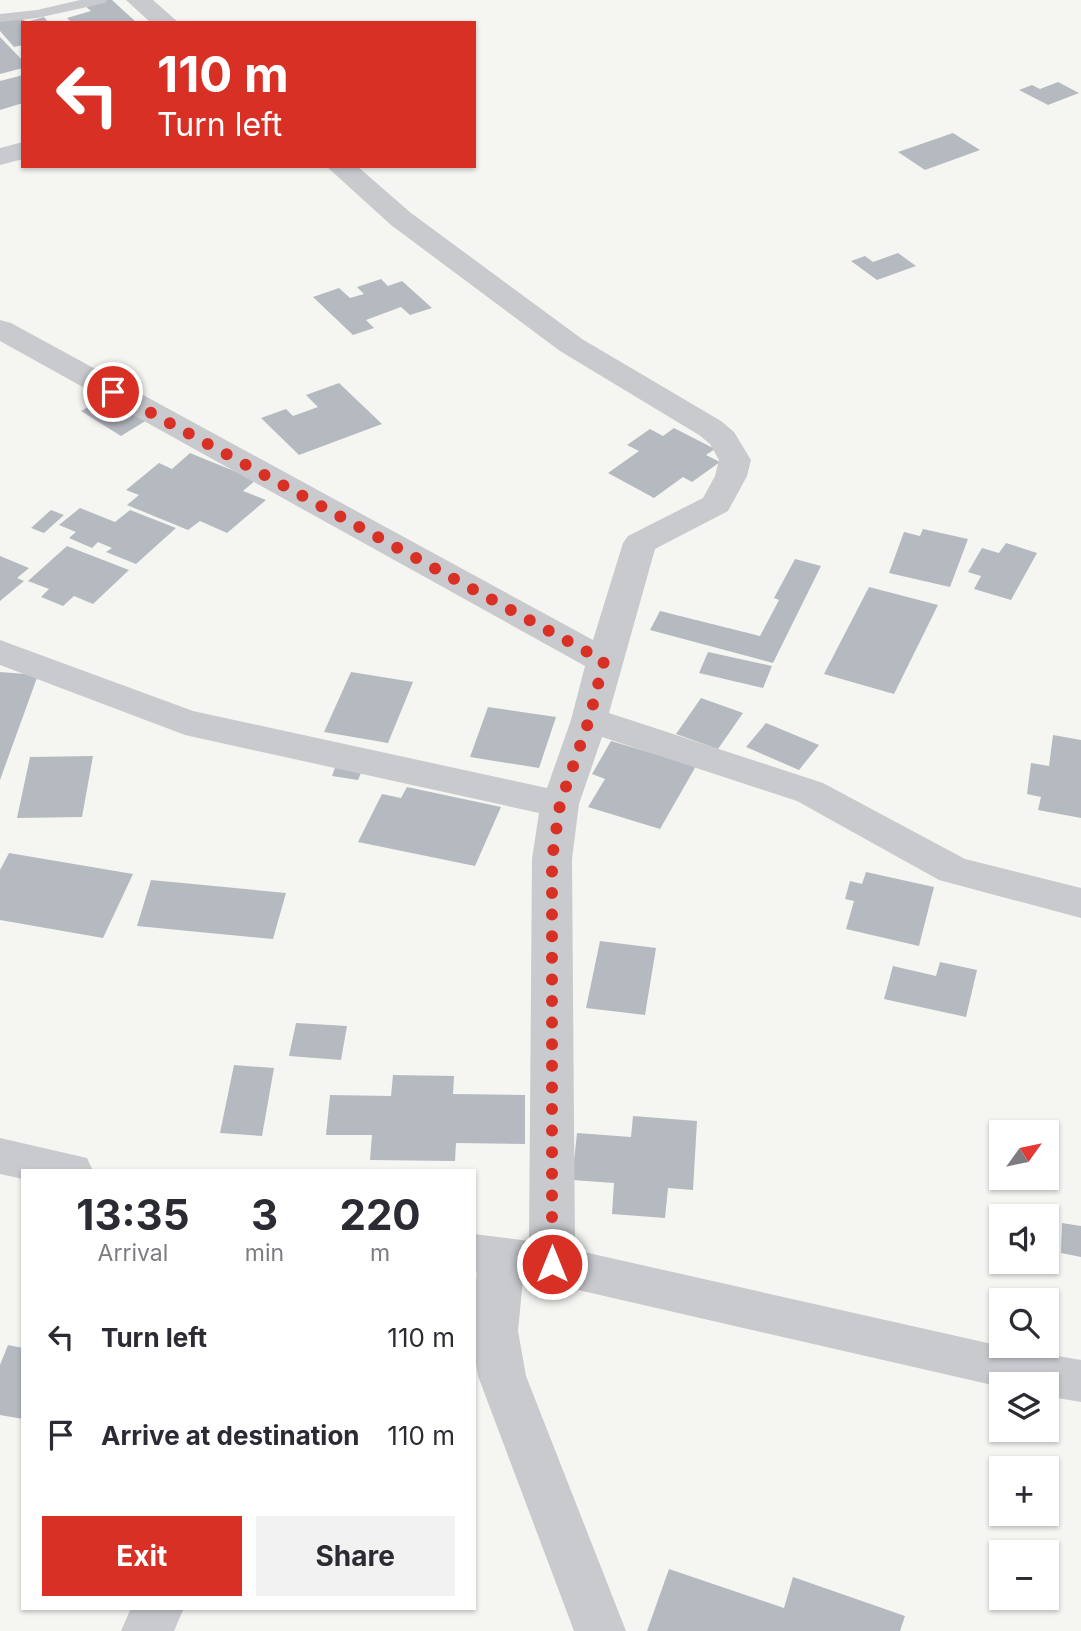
<!DOCTYPE html>
<meta charset="utf-8">
<style>
:root{--surface:#fff;--page:#f2f2f3;--text:#2b2b33;--muted:#7c7c81;--accent:#d93025}
body{margin:0;font-family:Inter,sans-serif;background:var(--page);color:var(--text);height:100vh;display:flex;flex-direction:column;font-size:26px;white-space:nowrap}
*{box-sizing:border-box;margin:0}
p{font-size:23px;color:var(--muted)}
.icon{flex:none;width:38px;height:38px;fill:none;stroke:currentColor;stroke-width:2;stroke-linecap:round;stroke-linejoin:round}
.map{position:relative;flex:1;overflow:hidden}
.side{position:absolute;left:21px;top:1169px;width:455px;height:441px;display:flex;flex-direction:column;background:var(--surface);border-radius:0px;box-shadow:0 2px 5px #0004}
.side>*{flex:none}
.top-card{position:absolute;left:21px;top:21px;width:455px;height:147px;border-radius:0px;box-shadow:0 2px 5px #0004;background:#d93025;color:#fff;overflow:hidden}
.needle{width:46px;rotate:57deg}
.tools{position:absolute;left:989px;top:1120px;display:grid;gap:14px}
.tools a{display:grid;place-items:center;width:70px;height:70px;border-radius:0px;background:var(--surface);box-shadow:0 2px 5px #0004;font-size:35px}
.pin{position:absolute;display:grid;place-items:center;width:60px;height:60px;color:#fff;margin:-30px;border:4px solid #fff;border-radius:50%;box-shadow:0 2px 7px #0007}
.me{position:absolute;width:77px;margin:-38px;rotate:0deg;stroke-linejoin:round;filter:drop-shadow(0 0 5px #0008)}
.turn{display:flex;align-items:center;gap:24px;height:147px;padding:0 21px;font-size:32px}
.turn .icon{width:91px;height:91px;stroke-width:2.5}
.turn b{display:block;font-size:49px;line-height:60px}
.eta{display:flex;justify-content:space-evenly;align-items:center;height:119px;text-align:center}
.eta b{font-size:42px;font-weight:700;line-height:49px}
.cta{display:flex;gap:14px;margin-top:auto;padding:14px 21px}
.cta a{flex:1;height:80px;border-radius:0px;background:var(--accent);color:#fff;font-size:28px;font-weight:700;line-height:80px;text-align:center}
.cta a+a{background:var(--page);color:var(--text)}
ul{padding:0;list-style:none}
li{display:flex;align-items:center;gap:21px;height:98px;padding:0 21px}
li div{flex:1}
li b{display:block;font-size:26px}
li em{font-style:normal}
.map>svg:first-child{display:block}
.building{fill:#b5bac1}
.lines{fill:none;stroke-linecap:round;stroke-linejoin:round}
.service{fill:#c8cace;fill-rule:evenodd}
.minor{fill:#c8cace;fill-rule:evenodd}
.route{stroke:#d93025;stroke-width:12;stroke-dasharray:0 21.6}
</style>
<div class="map">
<svg width="1081" height="1631" viewBox="0 0 1081 1631">
<rect width="100%" height="100%" fill="#f5f6f2"/>
<g class="building">
<path d="M102 0H112L136 22 72 23 67 18 91 11 84 5Z"/>
<path d="M20 16 26 22 44 17 49 23H23V45L14 47 0 31V21Z"/>
<path d="M0 37 23 61V68L0 74Z"/>
<path d="M23 75V103L0 110V81Z"/>
<path d="M1058 82 1079 93 1048 105 1019 90 1032 85 1040 89Z"/>
<path d="M953 133 980 150 925 170 898 152Z"/>
<path d="M898 253 916 266 877 280 851 261 865 256 873 262Z"/>
<path d="M381 279 388 286 402 281 432 308 410 315 401 307 366 320 374 328 353 335 313 297 339 288 350 298 364 294 357 287Z"/>
<path d="M339 383 382 424 299 455 261 418 286 409 293 416 318 407 306 395Z"/>
<path d="M106 397 147 420 121 436 81 411Z"/>
<path d="M674 428 715 449 706 455 720 462 692 482 683 477 654 498 608 473 639 451 627 445 650 429 663 436Z"/>
<path d="M190 453 256 480 243 491 266 500 227 533 200 521 188 530 127 505 139 495 126 490 159 463 172 469Z"/>
<path d="M80 508 115 522 130 510 176 528 136 564 106 552 112 548 98 542 92 548 69 538 76 532 59 525Z"/>
<path d="M51 510 64 515 44 533 31 528Z"/>
<path d="M923 529 968 539 950 587 889 573 904 532 920 536Z"/>
<path d="M1006 543 1037 553 1011 600 974 589 981 576 968 572 982 548 999 553Z"/>
<path d="M67 546 129 570 93 604 74 596 63 606 41 597 49 589 28 581Z"/>
<path d="M0 556 29 568 17 578 24 581 0 601Z"/>
<path d="M795 559 821 566 773 663 650 630 660 611 760 636 779 600 774 598Z"/>
<path d="M869 587 938 605 894 694 824 674Z"/>
<path d="M708 652 772 666 763 688 699 673Z"/>
<path d="M0 672 38 675 0 780Z"/>
<path d="M351 672 413 682 388 743 324 732Z"/>
<path d="M701 698 743 713 718 749 676 734Z"/>
<path d="M488 707 556 717 539 768 470 757Z"/>
<path d="M766 723 819 745 799 770 746 747Z"/>
<path d="M1053 735 1081 740V818L1038 810 1041 797 1027 794 1031 763 1049 766Z"/>
<path d="M611 741 696 766 660 829 588 807 605 779 592 774Z"/>
<path d="M93 756 82 817 17 818 30 757Z"/>
<path d="M337 762 364 766 358 780 332 776Z"/>
<path d="M407 787 501 807 475 866 358 842 382 794 401 798Z"/>
<path d="M9 853 133 874 103 938 0 920V870Z"/>
<path d="M866 872 934 887 919 946 846 929 854 901 845 899 850 881 862 884Z"/>
<path d="M151 880 286 893 273 939 137 926Z"/>
<path d="M600 941 656 948 645 1015 586 1008Z"/>
<path d="M940 962 977 970 966 1017 884 999 893 966 936 976Z"/>
<path d="M296 1023 347 1026 341 1060 289 1056Z"/>
<path d="M234 1065 274 1068 262 1136 220 1133Z"/>
<path d="M393 1075 454 1076 453 1094 525 1095V1144L456 1143 455 1161 370 1160 372 1135H326L330 1095 391 1096Z"/>
<path d="M633 1116 697 1121 693 1190 668 1188 665 1218 612 1214 614 1183 572 1180 577 1133 631 1137Z"/>
<path d="M1062 1223 1081 1226V1257L1061 1253Z"/>
<path d="M8 1345 23 1348V1419L0 1415V1365Z"/>
<path d="M669 1569 784 1608 793 1577 905 1616 900 1631H647Z"/>
</g>
<g class="lines">
<path class="service" d="M80 0H107L105 3 37 18 0 22V14L37 10Z"/>
<g class="minor">
<path d="M126 0H153L179 23H151Z"/>
<path d="M23 142V159L0 165V148Z"/>
<path d="M326 166H357L411 213 582 339 721 421 734 432 751 460 747 476 728 511 655 549 609 713 823 783 965 859 1081 888V918L939 880 797 801 602 737 579 804 572 859 575 1250 1001 1346 1081 1360V1402L1046 1396V1384H1001V1387L552 1284 523 1279 518 1331 526 1376 626 1631H574L478 1376C472 1342 473 1307 477 1273L474 1272V1234L529 1241 532 859 539 813 185 735 0 665V640L193 711 547 788 571 720 585 666 0 341V320L11 323 593 640 623 543 628 536 703 498 715 476 719 460 710 444 699 435 560 351 391 225Z"/>
<path d="M0 1138 87 1158 93 1171H23V1179L0 1174Z"/>
<path d="M131 1608H184L174 1631H121Z"/>
</g>
</g>
<g class="lines">
<path class="route" d="M113 392 604 661 589 720 560 804 552 859V1264"/>
</g>
</svg>
<div class="tools">
<a><svg class="needle" viewBox="-14 -14 28 28"><path d="M0-13l5 13h-10z" fill="#e53935"/><path d="M0 13l5-13h-10z" fill="#7c7c81"/></svg></a>
<a><svg class="icon" aria-label="sound" viewBox="0 0 24 24"><path d="M4 9h4l5-4v14l-5-4H4zM17 9q2 3 0 6"/></svg></a>
<a><svg class="icon" aria-label="search" viewBox="0 0 24 24"><circle cx="10" cy="10" r="6"/><path d="M15 15l6 6"/></svg></a>
<a><svg class="icon" aria-label="layers" viewBox="0 0 24 24"><path d="M12 4l9 5-9 5-9-5zM3 14l9 5 9-5"/></svg></a>
<a>+</a>
<a>−</a>
</div>
<div class="pin" style="left:113px;top:392px;background:#d93025"><svg class="icon" aria-label="arrive" viewBox="0 0 24 24"><path d="M6 21V4h12l-3 4 3 4H6"/></svg></div>
<svg class="me" style="left:552px;top:1264px" viewBox="-20 -20 40 40"><circle r="17" fill="#d93025" stroke="#fff" stroke-width="3"/><path d="M0-11L8 9 0 5-8 9z" fill="#fff"/></svg>
<div class="top-card">
<div class="turn"><svg class="icon" aria-label="left" viewBox="0 0 24 24"><path d="M17 20v-9H6M10 6l-5 5 5 5"/></svg><div><b>110 m</b>Turn left</div></div>
</div>
<section class="side">
<div class="eta">
<div><b>13:35</b><p>Arrival</p></div>
<div><b>3</b><p>min</p></div>
<div><b>220</b><p>m</p></div>
</div>
<ul>
<li><svg class="icon" aria-label="left" viewBox="0 0 24 24"><path d="M17 20v-9H6M10 6l-5 5 5 5"/></svg><div><b>Turn left</b></div><em>110 m</em></li>
<li><svg class="icon" aria-label="arrive" viewBox="0 0 24 24"><path d="M6 21V4h12l-3 4 3 4H6"/></svg><div><b>Arrive at destination</b></div><em>110 m</em></li>
</ul>
<div class="cta"><a>Exit</a><a>Share</a></div>
</section>
</div>
